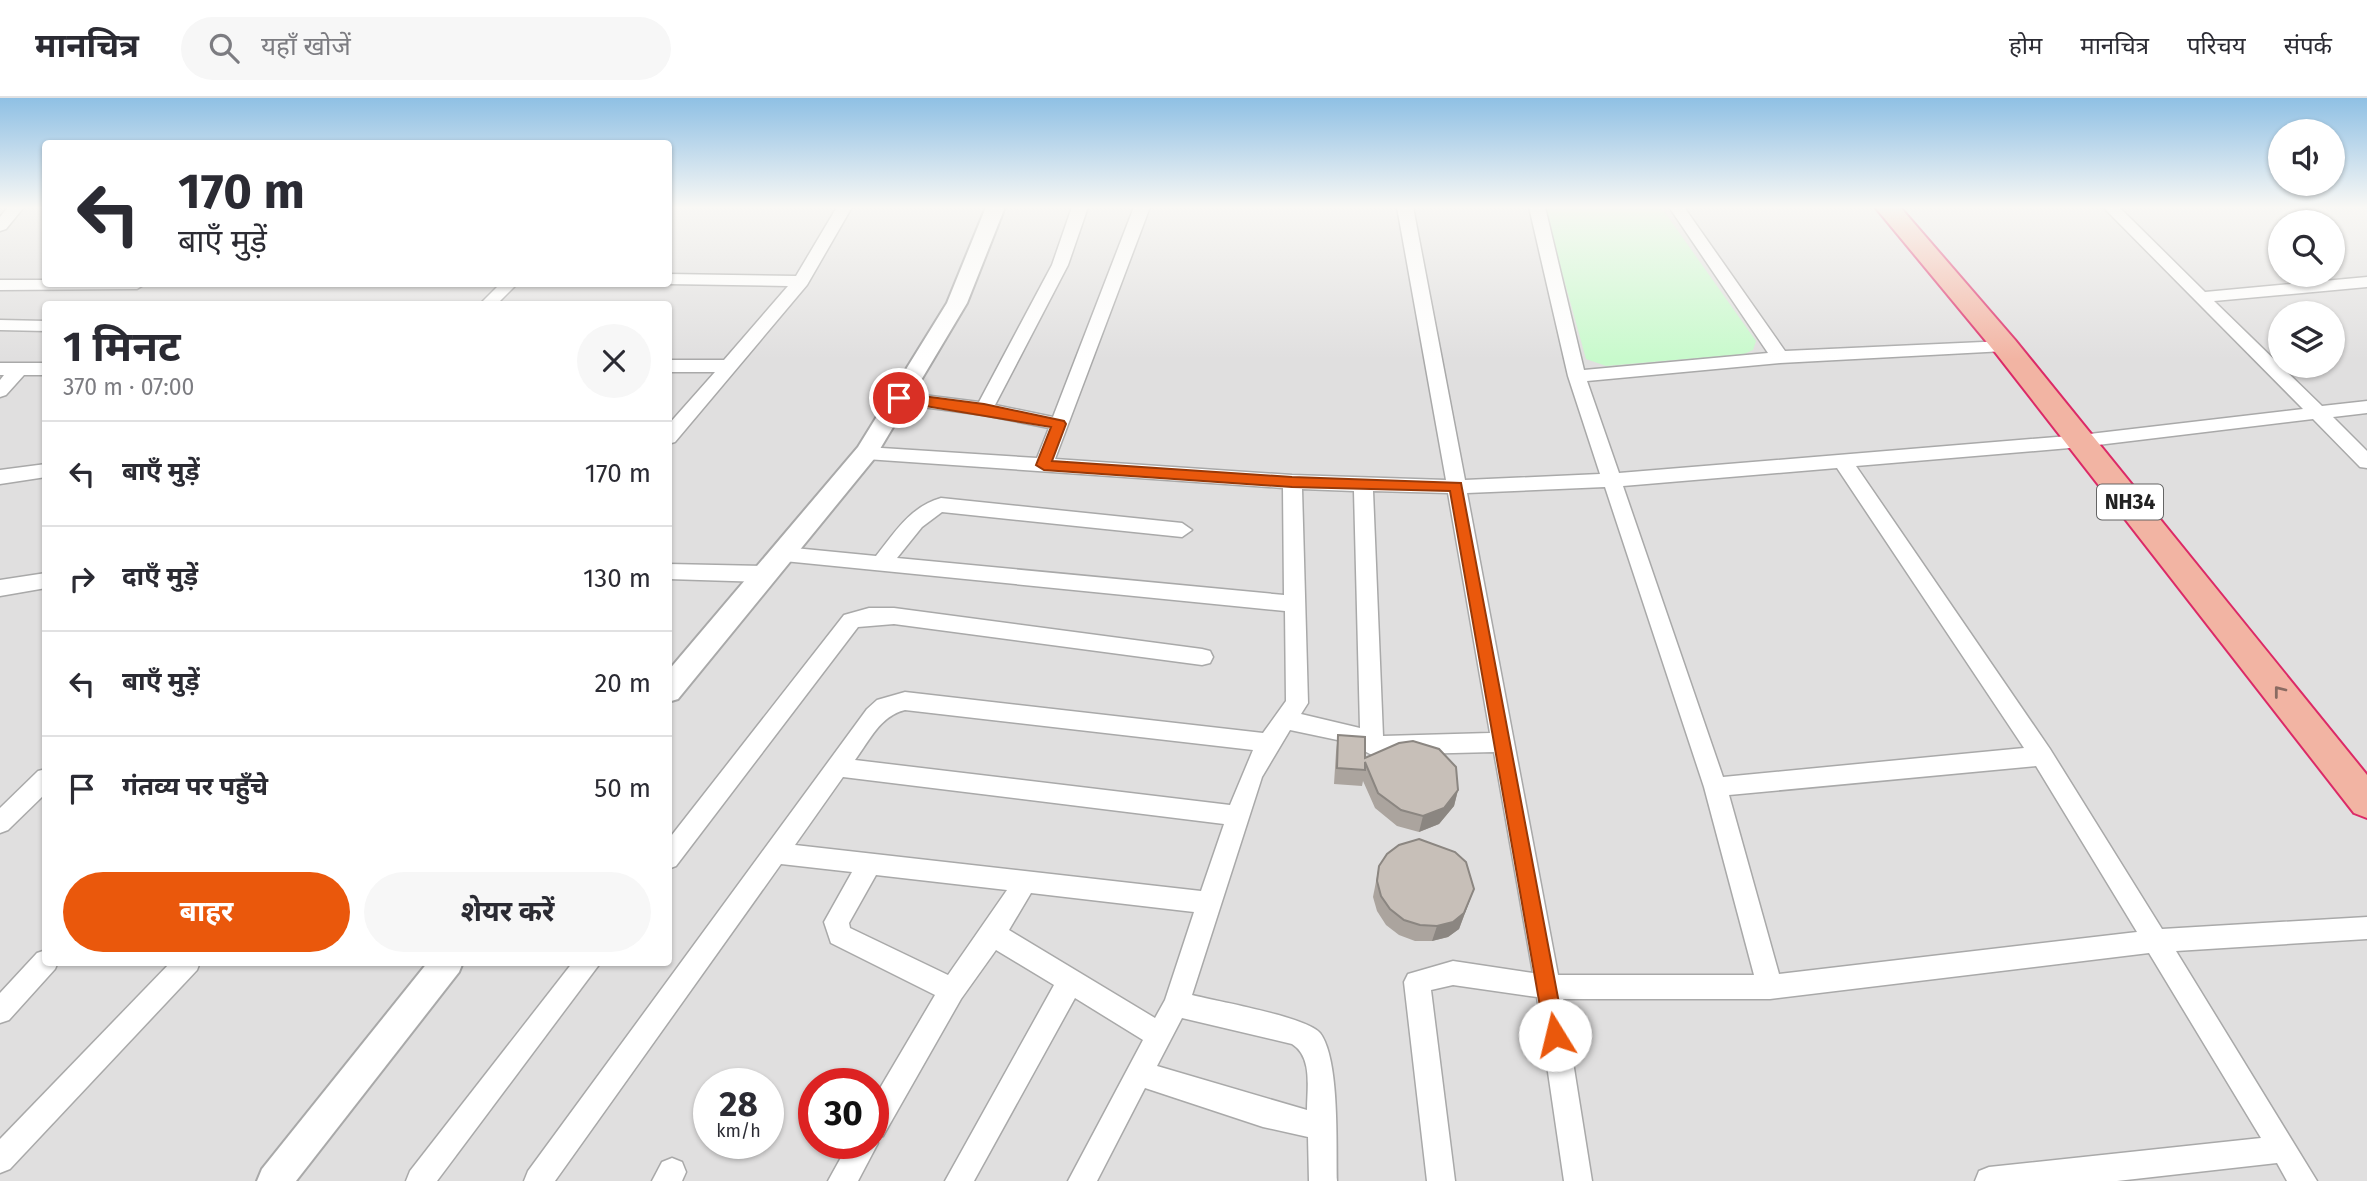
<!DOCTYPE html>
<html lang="hi">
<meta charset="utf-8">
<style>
:root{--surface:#fff;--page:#f7f7f7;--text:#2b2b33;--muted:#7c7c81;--line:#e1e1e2;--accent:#ea580c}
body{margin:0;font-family:"Fira Sans","Noto Sans Devanagari",sans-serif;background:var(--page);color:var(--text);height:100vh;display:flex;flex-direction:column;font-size:26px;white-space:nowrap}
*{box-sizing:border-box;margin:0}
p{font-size:23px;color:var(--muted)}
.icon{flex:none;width:38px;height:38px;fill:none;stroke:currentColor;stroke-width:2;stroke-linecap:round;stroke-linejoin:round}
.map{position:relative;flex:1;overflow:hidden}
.details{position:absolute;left:42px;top:203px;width:630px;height:665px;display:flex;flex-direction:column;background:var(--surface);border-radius:7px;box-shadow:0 2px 5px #0004}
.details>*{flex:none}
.hud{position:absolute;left:42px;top:42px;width:630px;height:147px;border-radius:7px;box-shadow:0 2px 5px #0004;background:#fff;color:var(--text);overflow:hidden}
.tools{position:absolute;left:2268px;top:21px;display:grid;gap:14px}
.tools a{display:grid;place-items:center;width:77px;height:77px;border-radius:50%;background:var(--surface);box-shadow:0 2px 5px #0004;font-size:35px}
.speed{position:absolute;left:693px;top:970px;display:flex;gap:14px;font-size:35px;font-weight:700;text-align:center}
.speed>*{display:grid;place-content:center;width:91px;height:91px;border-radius:50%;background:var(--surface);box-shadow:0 2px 5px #0004;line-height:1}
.speed small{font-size:18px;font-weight:400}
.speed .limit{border:10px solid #d22;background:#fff;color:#111}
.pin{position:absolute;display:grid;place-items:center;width:60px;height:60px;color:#fff;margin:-30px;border:4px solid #fff;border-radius:50%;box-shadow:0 2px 7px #0007}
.me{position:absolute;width:77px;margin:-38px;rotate:351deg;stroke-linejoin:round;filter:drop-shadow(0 0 5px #0008)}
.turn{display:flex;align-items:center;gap:24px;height:147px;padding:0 21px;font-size:32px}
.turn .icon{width:91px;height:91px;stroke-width:2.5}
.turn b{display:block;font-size:49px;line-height:60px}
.round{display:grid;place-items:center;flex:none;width:74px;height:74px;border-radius:37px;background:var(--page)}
.headline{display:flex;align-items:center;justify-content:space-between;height:119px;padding:0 21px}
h1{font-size:42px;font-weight:700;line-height:52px}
.primary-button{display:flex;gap:14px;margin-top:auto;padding:14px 21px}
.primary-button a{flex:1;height:80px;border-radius:42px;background:var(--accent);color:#fff;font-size:28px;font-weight:700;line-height:80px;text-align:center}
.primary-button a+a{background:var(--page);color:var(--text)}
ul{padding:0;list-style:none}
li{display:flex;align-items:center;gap:21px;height:105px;padding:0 21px;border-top:2px solid var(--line)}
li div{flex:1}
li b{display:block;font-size:26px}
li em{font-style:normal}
header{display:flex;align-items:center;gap:42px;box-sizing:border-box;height:98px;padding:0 35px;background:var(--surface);border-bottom:2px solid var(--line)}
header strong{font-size:33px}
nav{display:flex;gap:38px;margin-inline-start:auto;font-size:24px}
.search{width:490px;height:63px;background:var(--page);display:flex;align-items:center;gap:18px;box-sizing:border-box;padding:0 24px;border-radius:38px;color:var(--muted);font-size:26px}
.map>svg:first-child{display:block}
.residential{fill:#e0dfdf;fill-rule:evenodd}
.park{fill:#c8facc}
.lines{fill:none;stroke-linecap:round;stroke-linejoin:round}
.minor-casing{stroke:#a9a9a9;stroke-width:3}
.tertiary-casing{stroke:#a9a9a9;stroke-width:4}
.trunk-casing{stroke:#dc2a67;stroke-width:4}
.minor{fill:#fff;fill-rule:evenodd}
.tertiary{fill:#fff;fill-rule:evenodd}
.trunk{fill:#f2b4a3;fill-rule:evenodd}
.wall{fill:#aba49e}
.shaded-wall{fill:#8b8681}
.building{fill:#c7bfb8;stroke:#8b8681;stroke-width:2}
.oneway{stroke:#8a6b62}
.route{fill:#ea580c;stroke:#983908;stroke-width:2}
.labels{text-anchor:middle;stroke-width:5;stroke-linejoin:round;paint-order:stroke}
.shield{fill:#fff;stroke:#646464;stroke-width:2}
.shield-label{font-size:21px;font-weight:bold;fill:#222}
</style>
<header>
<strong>मानचित्र</strong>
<div class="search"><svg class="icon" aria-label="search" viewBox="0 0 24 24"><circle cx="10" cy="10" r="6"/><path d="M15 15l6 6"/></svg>यहाँ खोजें</div>
<nav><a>होम</a><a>मानचित्र</a><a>परिचय</a><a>संपर्क</a></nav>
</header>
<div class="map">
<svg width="2367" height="1083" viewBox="0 0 2367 1083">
<rect width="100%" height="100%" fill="#f2efe9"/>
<path class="residential" d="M0 109H45L46 186H668L669 109H2367V1083H0ZM2280 124H2333V177H2280ZM46 206H668V864H46ZM2280 215H2333V268H2280ZM709 985H768V1045H709ZM814 985H873V1045H814Z"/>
<path class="park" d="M1544 109H1661L1756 243 1753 252 1744 256 1606 268 1586 261Z"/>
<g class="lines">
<defs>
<g id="minor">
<path d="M8 109H24L6 131 0 133V119Z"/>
<path d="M837 109H852L807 187 675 344 668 346V327L715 274H668V262H724L788 188 668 186V176L796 178Z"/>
<path d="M1072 109H1088L1068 167 995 307 1053 319 1134 109H1150L1055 361 1292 377 1446 382 1397 109H1413L1465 382 1600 376 1568 278 1529 109H1545L1584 272 1768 255 1669 109H1684L1785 253 2005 243 2014 248 2005 253 1780 265 1587 283 1619 375 2081 337 2303 311 2103 109H2119L2205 194 2367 179V189L2214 203 2322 308 2367 303V315L2333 319 2367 353V370L2360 369 2313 321 2081 349 1856 368 2050 651 2162 831 2367 819V841L2176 853 2317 1083H2287L2277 1065 2117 1083H1975L1979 1073 1989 1069 2261 1040 2149 855 1770 901H1563L1592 1083H1564L1537 899 1453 887 1431 892 1455 1083H1427L1404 884 1408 876 1453 863 1533 875 1494 654 1372 657 1347 644 1290 632 1262 679 1192 897C1216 903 1307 919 1320 935 1340 961 1336 1048 1337 1083H1309L1308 1039 1263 1029 1145 990 1097 1083H1068L1143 942 1075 900 974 1083H945L1054 887 996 852 961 901 883 1038 876 1040 878 1045 858 1083H828L849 1045H873V1002L935 897 831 845 824 824 852 774 781 766 555 1083H524L528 1073 867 611 877 602 905 594 1263 635 1286 603 1285 513 784 463 774 456 784 449 876 458C895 434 910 409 941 400L1182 425 1192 432 1182 439 942 414 922 429 897 460 1284 497 1283 390 866 361 857 355 866 349 1037 360 1049 330 984 317 899 306 890 300 899 294 979 304 1052 167ZM1837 370 2024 650 1723 679 1623 388ZM1605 389 1704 689 1754 877H1558L1467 395ZM1302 391 1354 393 1360 630 1301 616 1308 605ZM1373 393 1448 395 1490 635 1383 638ZM905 612 1253 652 1230 707 855 662C870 642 880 618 905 612ZM2036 668 2137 834 1779 876 1729 697ZM843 679 1224 726 1201 793 795 747ZM876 777 1007 792 948 877 850 830 849 825ZM1031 795 1194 814 1165 902 1155 920 1009 832ZM1182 920 1292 946C1313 959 1307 990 1307 1012L1157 968Z"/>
<path d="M0 182H46V186H145L137 191 0 192Z"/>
<path d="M500 186H517L497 206H480Z"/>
<path d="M0 222 46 223V233L0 232Z"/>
<path d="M0 265H46V277H24L6 297 0 299V282L4 277H0Z"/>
<path d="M46 366V379L0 386V372Z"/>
<path d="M668 466 765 468 772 471 775 476 772 481 765 484 668 481Z"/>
<path d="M46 475V490L0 498V482Z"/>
<path d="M869 510H894L1202 551 1210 553 1213 559 1210 565 1202 567 894 526 858 529 676 768 668 771V742L844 517Z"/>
<path d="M46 671V695L8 732 0 735V710L38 673Z"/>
<path d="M46 852V864H58L55 871 9 922 0 925V895L37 855Z"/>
<path d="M171 864H200L197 872 10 1071 0 1075V1041Z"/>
<path d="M573 864H601L437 1083H406L410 1073Z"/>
<path d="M672 1060 682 1064 686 1074 682 1083H652L662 1064Z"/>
</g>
<g id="tertiary">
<path d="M986 109H1005L967 205 874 361 678 601 668 604V573L858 349 947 205Z"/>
<path d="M428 864H463L459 874 296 1083H257L262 1071Z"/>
</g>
<path id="trunk" d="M1875 109H1900L2015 242 2367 677V720L2354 715 1995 254Z"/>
</defs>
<use href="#minor" class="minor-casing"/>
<use href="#tertiary" class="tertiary-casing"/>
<use href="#trunk" class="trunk-casing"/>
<use href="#minor" class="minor"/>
<use href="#tertiary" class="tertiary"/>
<use href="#trunk" class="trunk"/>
</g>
<g class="wall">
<path d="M1338 637 1365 660 1458 692 1454 708 1439 726 1419 734 1397 728 1375 710 1363 683 1362 688 1334 686 1336 654Z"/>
<path d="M1379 768 1474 791 1459 831 1448 839 1432 843H1415L1399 837 1386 827 1377 813 1373 799Z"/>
</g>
<g class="shaded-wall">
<path d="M1458 692 1454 708 1439 726 1419 734 1423 718Z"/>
<path d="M1474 791 1459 831 1448 839 1432 843 1437 828Z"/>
</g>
<g class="building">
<path d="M1338 637 1365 639V660L1399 645 1413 643 1439 651 1456 669 1458 692 1444 710 1423 718 1401 712 1378 695 1365 664V672L1337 670Z"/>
<path d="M1419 741 1455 754 1466 764 1474 791 1464 815 1453 824 1437 828 1420 827 1404 822 1390 811 1381 798 1377 783 1379 768 1387 756 1399 747Z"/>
</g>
<defs><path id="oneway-chevron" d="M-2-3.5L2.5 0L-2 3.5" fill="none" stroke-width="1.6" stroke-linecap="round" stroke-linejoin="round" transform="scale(1.75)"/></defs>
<use class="oneway" href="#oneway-chevron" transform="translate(2279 593) rotate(-128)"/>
<linearGradient id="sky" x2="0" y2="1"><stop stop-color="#8fc0e4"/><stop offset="0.42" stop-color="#f9f8f5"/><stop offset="1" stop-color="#f9f8f5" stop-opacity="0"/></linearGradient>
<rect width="2367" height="261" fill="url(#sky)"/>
<path class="route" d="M899 295 984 306 1064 323 1066 326 1052 363 1292 379 1461 385 1565 937 1562 944 1555 947 1548 944 1545 937 1450 393 1292 389 1044 372 1036 367 1051 329 895 303V297Z"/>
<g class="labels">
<rect class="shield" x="2097" y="386.5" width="66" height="35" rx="5"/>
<g class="shield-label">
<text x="2130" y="411">NH34</text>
</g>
</g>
</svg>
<div class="tools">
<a><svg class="icon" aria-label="sound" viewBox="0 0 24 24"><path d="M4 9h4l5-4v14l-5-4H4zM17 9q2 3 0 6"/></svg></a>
<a><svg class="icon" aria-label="search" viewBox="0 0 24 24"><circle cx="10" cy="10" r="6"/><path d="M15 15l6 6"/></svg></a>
<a><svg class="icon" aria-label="layers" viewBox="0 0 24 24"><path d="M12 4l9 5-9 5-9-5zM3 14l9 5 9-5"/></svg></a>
</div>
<div class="speed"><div>28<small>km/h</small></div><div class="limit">30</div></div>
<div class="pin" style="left:899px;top:300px;background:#d93025"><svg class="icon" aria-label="arrive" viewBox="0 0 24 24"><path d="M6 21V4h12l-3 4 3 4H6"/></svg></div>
<svg class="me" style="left:1555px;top:937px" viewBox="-20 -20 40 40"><circle r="19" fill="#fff"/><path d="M0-13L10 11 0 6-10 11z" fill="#ea580c"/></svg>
<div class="hud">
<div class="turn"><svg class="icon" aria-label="left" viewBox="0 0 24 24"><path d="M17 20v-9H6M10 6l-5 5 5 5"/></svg><div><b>170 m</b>बाएँ मुड़ें</div></div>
</div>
<section class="details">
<div class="headline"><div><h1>1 मिनट</h1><p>370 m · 07:00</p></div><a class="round"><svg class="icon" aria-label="close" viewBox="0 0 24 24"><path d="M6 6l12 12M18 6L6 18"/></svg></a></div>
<ul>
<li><svg class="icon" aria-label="left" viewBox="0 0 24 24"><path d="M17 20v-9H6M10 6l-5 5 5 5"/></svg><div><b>बाएँ मुड़ें</b></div><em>170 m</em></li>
<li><svg class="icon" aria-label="right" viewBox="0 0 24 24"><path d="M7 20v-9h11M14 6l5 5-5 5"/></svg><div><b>दाएँ मुड़ें</b></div><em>130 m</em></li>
<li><svg class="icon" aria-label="left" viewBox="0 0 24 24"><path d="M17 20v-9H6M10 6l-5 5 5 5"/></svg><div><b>बाएँ मुड़ें</b></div><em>20 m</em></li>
<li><svg class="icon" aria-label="arrive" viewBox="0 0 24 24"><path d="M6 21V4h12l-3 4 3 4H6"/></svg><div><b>गंतव्य पर पहुँचे</b></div><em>50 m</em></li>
</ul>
<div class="primary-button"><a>बाहर</a><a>शेयर करें</a></div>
</section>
</div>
